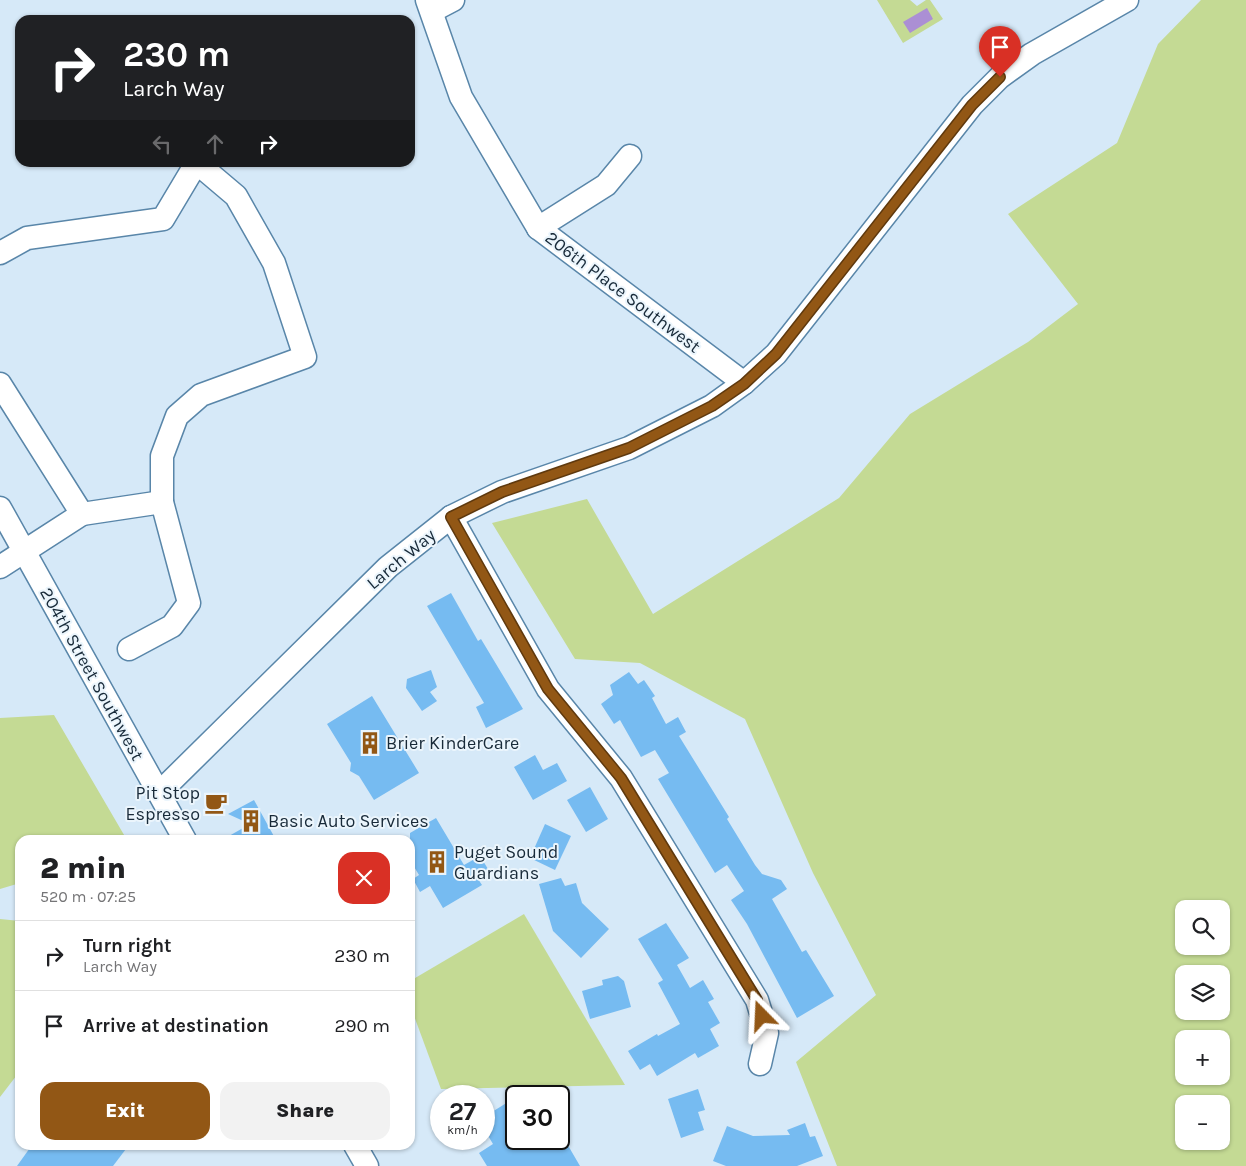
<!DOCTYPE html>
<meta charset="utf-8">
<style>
:root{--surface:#fff;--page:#f2f2f2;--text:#202124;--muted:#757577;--line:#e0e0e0;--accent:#925715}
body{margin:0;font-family:Karla,sans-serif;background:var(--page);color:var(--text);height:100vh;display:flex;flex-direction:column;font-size:19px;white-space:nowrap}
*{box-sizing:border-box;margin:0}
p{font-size:16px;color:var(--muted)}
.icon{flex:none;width:28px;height:28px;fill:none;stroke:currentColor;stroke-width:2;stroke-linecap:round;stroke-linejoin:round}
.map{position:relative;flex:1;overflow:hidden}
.details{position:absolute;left:15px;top:835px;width:400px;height:315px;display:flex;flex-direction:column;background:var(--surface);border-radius:15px;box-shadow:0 1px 4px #0004}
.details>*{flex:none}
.top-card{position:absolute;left:15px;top:15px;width:400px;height:152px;border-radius:15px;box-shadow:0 1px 4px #0004;background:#202124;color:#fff;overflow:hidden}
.controls{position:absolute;left:1175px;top:900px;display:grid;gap:10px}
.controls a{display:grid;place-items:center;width:55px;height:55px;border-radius:10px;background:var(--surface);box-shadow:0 1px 4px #0004;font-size:25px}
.speed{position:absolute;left:430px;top:1085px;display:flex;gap:10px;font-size:25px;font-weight:700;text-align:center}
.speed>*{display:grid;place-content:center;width:65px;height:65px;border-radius:50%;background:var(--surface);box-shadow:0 1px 4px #0004;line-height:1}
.speed small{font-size:12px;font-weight:400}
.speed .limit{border:2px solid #111;border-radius:8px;background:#fff;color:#111}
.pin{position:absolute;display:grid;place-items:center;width:42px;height:42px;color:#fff;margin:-51px -21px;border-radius:50% 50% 50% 0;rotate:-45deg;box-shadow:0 0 5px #0007}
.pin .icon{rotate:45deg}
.me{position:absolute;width:55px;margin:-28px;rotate:339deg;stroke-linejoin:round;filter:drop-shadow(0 0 4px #0008)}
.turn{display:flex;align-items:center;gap:18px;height:105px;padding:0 25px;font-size:22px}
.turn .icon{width:65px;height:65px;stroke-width:2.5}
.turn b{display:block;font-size:35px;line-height:42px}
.lanes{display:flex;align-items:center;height:48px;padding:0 25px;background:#0003;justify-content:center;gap:25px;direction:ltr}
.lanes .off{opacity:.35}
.round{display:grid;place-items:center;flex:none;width:52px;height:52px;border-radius:15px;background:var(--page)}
.head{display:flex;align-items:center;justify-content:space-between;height:85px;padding:0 25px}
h1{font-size:30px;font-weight:800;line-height:38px}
.button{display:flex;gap:10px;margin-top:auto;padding:10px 25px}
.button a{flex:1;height:58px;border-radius:15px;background:var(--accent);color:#fff;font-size:20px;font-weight:800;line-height:58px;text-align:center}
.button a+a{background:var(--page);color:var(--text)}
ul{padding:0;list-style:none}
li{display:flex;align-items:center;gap:15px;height:70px;padding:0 25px;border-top:1px solid var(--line)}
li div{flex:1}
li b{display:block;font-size:19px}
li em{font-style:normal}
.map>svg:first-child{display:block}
.green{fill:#c4da94;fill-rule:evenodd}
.water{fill:#ab8fd4}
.building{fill:#76bbf1}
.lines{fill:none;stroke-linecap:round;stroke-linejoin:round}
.minor-casing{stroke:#5986a9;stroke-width:25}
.minor{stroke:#fff;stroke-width:22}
.route-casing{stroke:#5f390e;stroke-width:12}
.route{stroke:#925715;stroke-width:9}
.labels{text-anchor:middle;stroke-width:4;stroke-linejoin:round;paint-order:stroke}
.street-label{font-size:18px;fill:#182a39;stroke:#ebf5fc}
.poi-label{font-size:18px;fill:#182a39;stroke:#ebf5fc;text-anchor:start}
</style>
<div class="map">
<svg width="1246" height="1166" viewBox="0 0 1246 1166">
<rect width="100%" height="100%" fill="#d6e9f8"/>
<g class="green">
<path d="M877 0H910L917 6 926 0H930L943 19 903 43Z"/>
<path d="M1201 0H1246V1166H837L796 1062 876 995 813 873 745 719 640 663 575 659 492 523 587 499 653 614 839 498 910 414 1028 342 1078 304 1008 214 1117 143 1158 44ZM1184 909H1221V946H1184ZM1184 974H1221V1011H1184ZM1184 1039H1221V1076H1184ZM1184 1104H1221V1141H1184Z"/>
<path d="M54 715 127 840H20V883L0 889V718Z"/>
<path d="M524 914 625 1085 441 1089 410 1005V981Z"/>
<path d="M0 919 20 921V1071L0 1097Z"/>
</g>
<path class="water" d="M927 8 933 19 910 33 903 22Z"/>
<g class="building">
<path d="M451 593 478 641 481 639 523 709 486 728 476 707 484 703 427 606Z"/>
<path d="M431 670 437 687 430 692 437 701 422 711 406 688 407 679Z"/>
<path d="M629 672 638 684 644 680 655 696 652 698 666 724 678 717 686 732 679 736 729 817 727 819 755 865 762 874 781 880 787 889 772 899 802 952 806 950 834 996 797 1018 747 924 731 900 744 891 727 865 715 873 658 779 669 773 655 750 641 757 620 720 614 724 601 704 613 695 610 685Z"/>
<path d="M372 696 419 773 374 800 359 776 350 771 351 763 327 724Z"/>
<path d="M535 755 543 770 557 763 567 781 533 800 514 767Z"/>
<path d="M590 787 608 819 586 832 567 800Z"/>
<path d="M254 800 276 840H222L250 824 228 814Z"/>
<path d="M436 818 464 865 480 856 488 869 476 876 482 885 443 908 430 886 420 892 413 879 419 875 410 860V833Z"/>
<path d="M545 824 571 836 555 870 530 858Z"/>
<path d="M561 878 565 886 576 883 582 903 609 929 581 958 553 931 539 884Z"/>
<path d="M666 923 689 958 677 965 690 988 703 980 714 999 708 1002 720 1023 710 1029 719 1046 698 1058 695 1053 657 1076 650 1064 640 1070 628 1051 657 1034 658 1036 680 1024 658 983 663 980 638 939Z"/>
<path d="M618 976 624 981 631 1007 590 1019 582 991 603 985 602 980Z"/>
<path d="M698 1089 705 1110 698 1112 704 1130 681 1138 668 1099Z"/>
<path d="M516 1097V1139H559V1130L580 1166H487L479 1153 493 1144 484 1129V1117Z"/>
<path d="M805 1123 810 1137 815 1136 823 1156 797 1166H726L713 1161 727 1126 753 1136 790 1135 787 1130Z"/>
<path d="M32 1145H129L113 1166H17Z"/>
</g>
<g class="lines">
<defs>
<g id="minor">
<path d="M427 0 461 97 538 228 744 383"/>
<path d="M432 11 453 0"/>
<path d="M538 228 606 185 630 156"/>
<path d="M0 253 27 238 163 219 197 162"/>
<path d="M0 384 82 514 0 567"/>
<path d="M0 508 185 840"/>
<path d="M82 514 162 502"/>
<path d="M451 517 548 689 621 778 757 1000 767 1033 760 1064"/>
<path d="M129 649 172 626 189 603 162 502V456L177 416 201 395 305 357 274 263 236 196 197 163"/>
<path d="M159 793 388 567 451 517 502 492 629 448 712 406 744 383 776 354 972 105 1000 77 1032 54 1127 0"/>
<path d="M355 1145 367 1166"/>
</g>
</defs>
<use href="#minor" class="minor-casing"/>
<use href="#minor" class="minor"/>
</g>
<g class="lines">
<defs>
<path id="route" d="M762 1016 757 1000 621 778 548 689 451 517 502 492 629 448 712 406 744 384 776 354 972 105 1000 77"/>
</defs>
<use href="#route" class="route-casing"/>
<use href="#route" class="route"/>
</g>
<defs>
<symbol id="building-bare" viewBox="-9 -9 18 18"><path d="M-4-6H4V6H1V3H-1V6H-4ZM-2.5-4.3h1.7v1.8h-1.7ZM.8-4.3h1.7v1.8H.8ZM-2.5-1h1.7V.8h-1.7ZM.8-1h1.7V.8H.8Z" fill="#925715" stroke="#ebf5fc" stroke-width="2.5" paint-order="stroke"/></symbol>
<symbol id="cafe-bare" viewBox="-9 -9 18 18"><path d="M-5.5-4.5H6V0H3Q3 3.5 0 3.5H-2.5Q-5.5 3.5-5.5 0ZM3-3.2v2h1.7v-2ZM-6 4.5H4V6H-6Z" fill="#925715" stroke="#ebf5fc" stroke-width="2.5" paint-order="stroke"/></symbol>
</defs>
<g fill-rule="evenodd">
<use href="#building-bare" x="354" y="727" width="32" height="32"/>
<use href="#cafe-bare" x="200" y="787" width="32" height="32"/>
<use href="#building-bare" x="235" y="805" width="32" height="32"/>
<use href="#building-bare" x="421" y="846" width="32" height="32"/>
</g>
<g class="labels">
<g class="street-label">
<text transform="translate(623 292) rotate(37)" y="6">206th Place Southwest</text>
<text transform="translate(401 559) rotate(-40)" y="6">Larch Way</text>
<text transform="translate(92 674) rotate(61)" y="6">204th Street Southwest</text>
</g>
<g class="poi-label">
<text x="386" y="749">Brier KinderCare</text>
<text x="200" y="799" text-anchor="end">Pit Stop<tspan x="200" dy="21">Espresso</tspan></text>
<text x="268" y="827">Basic Auto Services</text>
<text x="454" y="858">Puget Sound<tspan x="454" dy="21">Guardians</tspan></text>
</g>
</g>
</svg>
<div class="controls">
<a><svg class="icon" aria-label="search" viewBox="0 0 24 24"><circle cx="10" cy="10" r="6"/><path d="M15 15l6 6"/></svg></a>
<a><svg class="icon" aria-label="layers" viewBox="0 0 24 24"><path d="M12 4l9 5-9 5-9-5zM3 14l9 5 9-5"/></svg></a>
<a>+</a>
<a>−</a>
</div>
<div class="speed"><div>27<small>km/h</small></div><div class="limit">30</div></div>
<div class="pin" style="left:1000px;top:77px;background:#d93025"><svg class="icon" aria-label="arrive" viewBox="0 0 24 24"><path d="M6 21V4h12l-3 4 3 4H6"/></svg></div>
<svg class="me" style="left:762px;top:1016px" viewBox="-20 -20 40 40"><path d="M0-17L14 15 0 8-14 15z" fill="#925715" stroke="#fff" stroke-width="4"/></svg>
<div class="top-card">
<div class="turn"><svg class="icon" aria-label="right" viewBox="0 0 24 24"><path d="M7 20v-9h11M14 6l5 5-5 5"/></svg><div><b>230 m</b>Larch Way</div></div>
<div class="lanes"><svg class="icon off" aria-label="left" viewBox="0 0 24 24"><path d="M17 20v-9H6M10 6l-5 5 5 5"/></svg><svg class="icon off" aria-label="ahead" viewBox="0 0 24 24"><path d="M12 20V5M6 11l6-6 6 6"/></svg><svg class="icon" aria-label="right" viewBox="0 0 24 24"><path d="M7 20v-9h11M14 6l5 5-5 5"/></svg></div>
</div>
<section class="details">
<div class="head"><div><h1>2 min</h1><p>520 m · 07:25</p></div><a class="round" style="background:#d93025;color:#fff"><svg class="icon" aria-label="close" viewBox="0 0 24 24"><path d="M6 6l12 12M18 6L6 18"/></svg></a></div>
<ul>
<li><svg class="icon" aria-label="right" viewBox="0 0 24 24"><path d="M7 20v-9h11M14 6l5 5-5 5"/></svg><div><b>Turn right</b><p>Larch Way</p></div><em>230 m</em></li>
<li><svg class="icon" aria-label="arrive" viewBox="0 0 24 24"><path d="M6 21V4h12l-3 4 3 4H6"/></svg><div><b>Arrive at destination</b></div><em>290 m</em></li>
</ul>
<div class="button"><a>Exit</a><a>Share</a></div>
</section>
</div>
